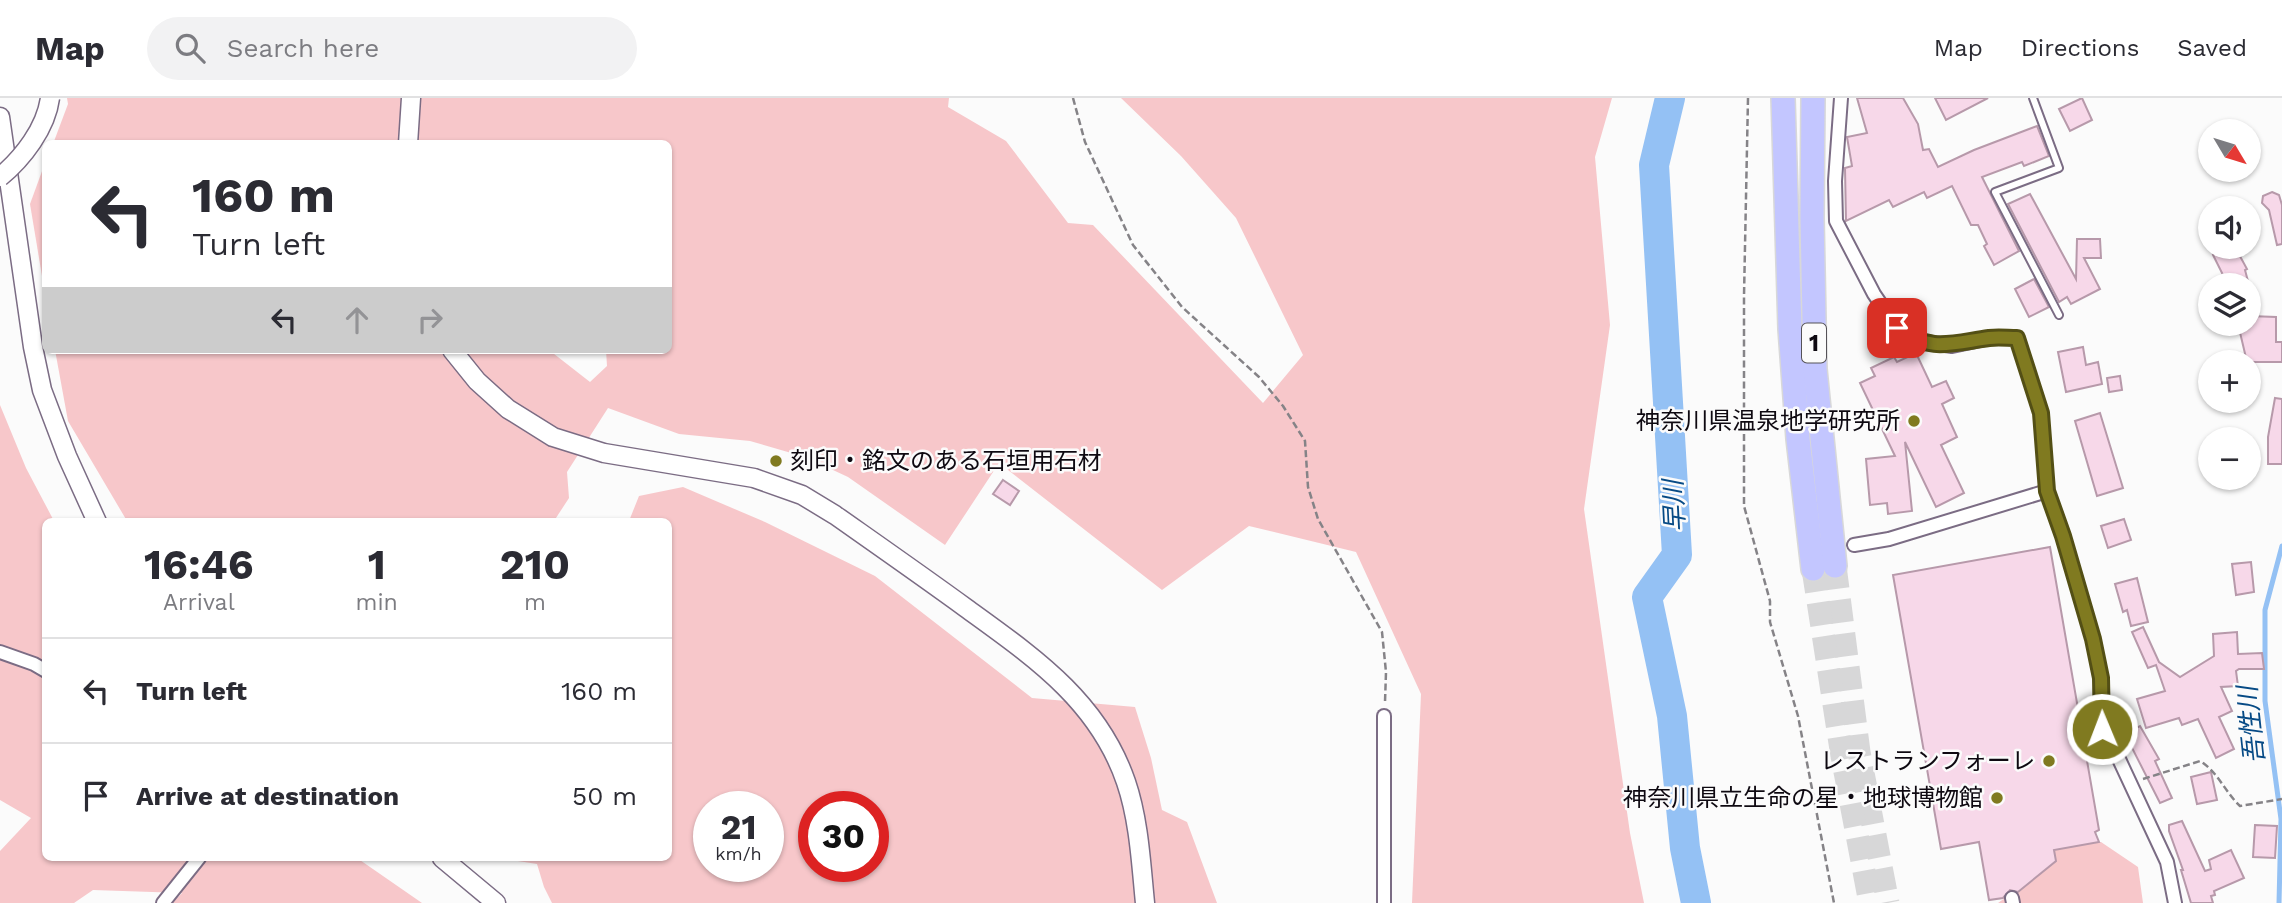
<!DOCTYPE html>
<meta charset="utf-8">
<style>
:root{--surface:#fff;--page:#f2f2f3;--text:#2b2b33;--muted:#7c7c81;--line:#e1e1e2}
body{margin:0;font-family:"Work Sans","Noto Sans JP",sans-serif;background:var(--page);color:var(--text);height:100vh;display:flex;flex-direction:column;font-size:26px;white-space:nowrap}
*{box-sizing:border-box;margin:0}
p{font-size:23px;color:var(--muted)}
.icon{flex:none;width:38px;height:38px;fill:none;stroke:currentColor;stroke-width:2;stroke-linecap:round;stroke-linejoin:round}
.map{position:relative;flex:1;overflow:hidden}
.side{position:absolute;left:42px;top:420px;width:630px;height:343px;display:flex;flex-direction:column;background:var(--surface);border-radius:10px;box-shadow:0 2px 5px #0004}
.side>*{flex:none}
.hud{position:absolute;left:42px;top:42px;width:630px;height:214px;border-radius:10px;box-shadow:0 2px 5px #0004;background:#fff;color:var(--text);overflow:hidden}
.needle{width:46px;rotate:128deg}
.tools{position:absolute;left:2198px;top:21px;display:grid;gap:14px}
.tools a{display:grid;place-items:center;width:63px;height:63px;border-radius:50%;background:var(--surface);box-shadow:0 2px 5px #0004;font-size:35px}
.speed{position:absolute;left:693px;top:693px;display:flex;gap:14px;font-size:35px;font-weight:700;text-align:center}
.speed>*{display:grid;place-content:center;width:91px;height:91px;border-radius:50%;background:var(--surface);box-shadow:0 2px 5px #0004;line-height:1}
.speed small{font-size:18px;font-weight:400}
.speed .limit{border:10px solid #d22;background:#fff;color:#111}
.pin{position:absolute;display:grid;place-items:center;width:60px;height:60px;color:#fff;margin:-30px;border-radius:14px;box-shadow:0 4px 10px #0006}
.me{position:absolute;width:77px;margin:-38px;rotate:359deg;stroke-linejoin:round;filter:drop-shadow(0 0 5px #0008)}
.turn{display:flex;align-items:center;gap:24px;height:147px;padding:0 35px;font-size:32px}
.turn .icon{width:91px;height:91px;stroke-width:2.5}
.turn b{display:block;font-size:49px;line-height:60px}
.lanes{display:flex;align-items:center;height:66px;padding:0 35px;background:#0003;justify-content:center;gap:35px;direction:ltr}
.lanes .off{opacity:.35}
.eta{display:flex;justify-content:space-evenly;align-items:center;height:119px;text-align:center}
.eta b{font-size:42px;font-weight:700;line-height:49px}
ul{padding:0;list-style:none}
li{display:flex;align-items:center;gap:21px;height:105px;padding:0 35px;border-top:2px solid var(--line)}
li div{flex:1}
li b{display:block;font-size:26px}
li em{font-style:normal}
header{display:flex;align-items:center;gap:42px;box-sizing:border-box;height:98px;padding:0 35px;background:var(--surface);border-bottom:2px solid var(--line)}
header strong{font-size:33px}
nav{display:flex;gap:38px;margin-inline-start:auto;font-size:24px}
.search{width:490px;height:63px;background:var(--page);display:flex;align-items:center;gap:18px;box-sizing:border-box;padding:0 24px;border-radius:38px;color:var(--muted);font-size:26px}
.map>svg:first-child{display:block}
.green{fill:#f7c7ca;fill-rule:evenodd}
.lines{fill:none;stroke-linecap:round;stroke-linejoin:round}
.stream{stroke:#94c1f4;stroke-width:5}
.river{stroke:#94c1f4;stroke-width:30}
.building{fill:#f7d8e9;stroke:#b799aa;stroke-width:2}
.highway-tunnel{stroke:#d7d7d8;stroke-width:23;stroke-dasharray:23 11;stroke-linecap:butt}
.lane-casing{stroke:#7b6c84;stroke-width:10}
.street-casing{stroke:#7b6c84;stroke-width:16}
.secondary-casing{stroke:#7b6c84;stroke-width:21}
.highway-casing{stroke:#d8d8d9;stroke-width:26}
.path{stroke:#858387;stroke-width:2.5;stroke-dasharray:7 3.5;stroke-linecap:butt}
.lane{stroke:#fff;stroke-width:6}
.street{stroke:#fff;stroke-width:12}
.secondary{stroke:#fff;stroke-width:18}
.highway{stroke:#c3c6ff;stroke-width:23}
.secondary-bridge-casing{stroke:#7b6c84;stroke-width:21;stroke-linecap:butt}
.secondary-bridge{stroke:#fff;stroke-width:18}
.route-casing{stroke:#534f15;stroke-width:18}
.route{stroke:#807a20;stroke-width:12}
.poi-dot{fill:#807a20;stroke:#fbfbfb;stroke-width:2.5}
.labels{text-anchor:middle;stroke-width:5;stroke-linejoin:round;paint-order:stroke}
.shield{fill:#fbfbfb;stroke:#555257;stroke-width:2}
.shield-label{font-size:23px;font-weight:bold;fill:#0e0911}
.poi-label{font-size:24px;fill:#0e0911;stroke:#fbfbfb;text-anchor:end}
.water-label{font-size:26px;font-style:italic;fill:#064a85;stroke:#fbfbfb}
</style>
<header>
<strong>Map</strong>
<div class="search"><svg class="icon" aria-label="search" viewBox="0 0 24 24"><circle cx="10" cy="10" r="6"/><path d="M15 15l6 6"/></svg>Search here</div>
<nav><a>Map</a><a>Directions</a><a>Saved</a></nav>
</header>
<div class="map">
<svg width="2282" height="805" viewBox="0 0 2282 805">
<rect width="100%" height="100%" fill="#fbfbfb"/>
<g class="green">
<path d="M67 0H949L948 9 1006 43 1068 125 1093 127 1263 305 1303 257 1236 120 1181 58 1121 0H1612L1595 59 1610 227 1584 411 1630 735 1644 805H1412L1421 596 1356 454 1249 428 1162 492 999 365 945 447 848 379 805 359 750 343 679 336 608 310 567 374 569 400 554 423H127L68 323 55 252H549L590 284 607 268 606 252H668V46H603V43L591 46H53L68 6Z"/>
<path d="M45 65H46L45 196 30 106Z"/>
<path d="M0 307 26 370 54 423 46 424V760H357L422 805H172L182 795 93 792 74 805H0V753L31 720 0 702Z"/>
<path d="M683 389 765 424 875 478 1032 600 1135 609 1151 660 1162 712 1187 724 1217 805H552L544 789 537 766 499 760H668V424L629 423 639 398ZM709 709H768V768H709ZM814 709H873V768H814Z"/>
<path d="M2101 744 2138 769 2143 805H1998L2005 800 2000 773 2012 799 2056 763 2054 752Z"/>
</g>
<g class="lines">
<path class="stream" d="M2279 805 2281 721 2265 603V512L2282 448"/>
<path class="river" d="M1670 0 1654 67 1677 457 1647 499 1672 618 1685 750 1696 805"/>
</g>
<g class="building">
<path d="M1857 0H1903L1918 26 1923 52 1929 51 1938 69 1974 52 2037 28 2049 58 2024 68 2022 64 1982 79 2019 153 1994 167 1984 148 1987 146 1978 127H1971L1952 88 1927 100 1924 94 1893 109 1889 102 1846 123 1845 70 1852 68 1847 39 1867 35Z"/>
<path d="M1935 0H1988L1946 22Z"/>
<path d="M2082 0 2092 22 2070 33 2059 11Z"/>
<path d="M2272 94 2279 97 2282 107V146L2277 147 2269 112 2262 105 2263 98Z"/>
<path d="M2030 96 2076 181 2077 141H2100L2101 160H2084L2100 191 2071 206 2067 199 2059 204 2008 106Z"/>
<path d="M2227 149H2235L2247 171 2245 172 2249 187H2228L2213 157Z"/>
<path d="M2034 181 2049 209 2029 219 2015 191Z"/>
<path d="M2249 218 2276 219V244H2282V264H2247L2238 226H2249Z"/>
<path d="M2083 249 2086 267 2098 264 2102 286 2066 294 2058 254Z"/>
<path d="M1916 255 1932 289 1946 283 1954 300 1942 306 1957 339 1941 347 1964 395 1936 409 1905 344 1912 413 1888 416 1887 405 1870 407 1866 361 1895 358 1860 285 1875 278 1871 270 1894 259 1897 264Z"/>
<path d="M2120 278 2122 292 2109 294 2107 280Z"/>
<path d="M2275 300 2282 301V366H2268V339Z"/>
<path d="M2100 315 2123 390 2097 398 2075 323Z"/>
<path d="M1003 382 1019 393 1010 407 993 396Z"/>
<path d="M2124 421 2131 442 2108 450 2101 428Z"/>
<path d="M2050 449 2099 732 2095 734 2099 744 2054 752 2056 763 2018 794 2010 792 2003 800 1989 802 1979 744 1941 751 1893 477Z"/>
<path d="M2251 464 2254 494 2236 497 2232 466Z"/>
<path d="M2137 480 2148 524 2131 528 2127 512 2123 514 2115 486Z"/>
<path d="M2143 529 2159 564 2180 579 2214 558 2213 536 2237 534 2238 556 2262 555 2264 571H2239L2236 573 2238 588 2221 589 2232 613 2219 619 2234 651 2216 660 2198 621 2182 627 2179 620 2146 630 2137 601 2165 593 2156 567 2148 570 2132 534Z"/>
<path d="M2140 628 2159 661 2155 663 2172 700 2160 705 2125 636Z"/>
<path d="M2211 674 2217 702 2197 706 2191 679Z"/>
<path d="M2182 723 2205 773 2211 771 2209 762 2231 752 2244 780 2214 793 2215 797 2211 798 2213 805H2191L2181 772H2183L2169 733V727Z"/>
<path d="M2255 727 2277 728 2275 760 2253 759Z"/>
</g>
<g class="lines">
<g class="highway-tunnel">
<path d="M1835 468 1859 654 1888 805"/>
<path d="M1813 471 1842 658 1870 805"/>
</g>
<defs>
<path id="lane" d="M2033 0 2059 70 1995 94 2059 217"/>
<g id="street">
<path d="M1841 0 1835 83 1836 123 1874 196 1897 230 1913 242 1952 248 1990 240H2017L2041 315 2047 393 2063 438 2093 541 2101 580 2102 631 2118 659 2167 764 2175 805"/>
<path d="M1854 447 1889 441 2047 393"/>
<path d="M0 554 34 566 46 573"/>
<path d="M1384 618V805"/>
<path d="M2012 800 2013 805"/>
<path d="M163 805 199 760"/>
</g>
<g id="secondary">
<path d="M0 19 33 249 42 292 67 358 97 424"/>
<path d="M408 46 411 0"/>
<path d="M452 252 477 283 508 311 553 339 604 355 754 380 802 397 835 417C879 448 922 478 966 510 1032 558 1098 602 1126 684 1139 722 1141 765 1145 805"/>
<path d="M442 760 496 805"/>
</g>
<g id="highway">
<path d="M1783 0 1790 231 1798 341 1813 471"/>
<path d="M1813 0 1812 120 1815 271 1835 468"/>
</g>
</defs>
<use href="#lane" class="lane-casing"/>
<use href="#street" class="street-casing"/>
<use href="#secondary" class="secondary-casing"/>
<use href="#highway" class="highway-casing"/>
<g class="path">
<path d="M1073 0 1085 44 1133 147 1182 209 1259 279 1283 308 1305 343 1308 389 1318 421 1382 534 1386 574 1385 604"/>
<path d="M1748 0 1744 198V408L1770 503V524L1798 618 1834 805"/>
<path d="M2143 681 2200 663C2218 674 2225 694 2240 708L2282 701"/>
</g>
<use href="#lane" class="lane"/>
<use href="#street" class="street"/>
<use href="#secondary" class="secondary"/>
<use href="#highway" class="highway"/>
<defs>
<path id="secondary-bridge" d="M0 79C23 60 46 30 50 0"/>
</defs>
<use href="#secondary-bridge" class="secondary-bridge-casing"/>
<use href="#secondary-bridge" class="secondary-bridge"/>
</g>
<g class="lines">
<defs>
<path id="route" d="M1897 230C1930 255 1952 245 1989 240 1998 239 2008 240 2017 240L2041 315 2047 393 2063 438 2093 541 2101 580 2102 631"/>
</defs>
<use href="#route" class="route-casing"/>
<use href="#route" class="route"/>
</g>
<g class="poi-dot">
<circle cx="1914" cy="323" r="7"/>
<circle cx="776" cy="363" r="7"/>
<circle cx="2049" cy="663" r="7"/>
<circle cx="1997" cy="700" r="7"/>
</g>
<g class="labels">
<rect class="shield" x="1802" y="225.5" width="24" height="39" rx="5"/>
<g class="shield-label">
<text x="1814" y="253">1</text>
</g>
<g class="poi-label">
<text x="1900" y="331">神奈川県温泉地学研究所</text>
<text x="790" y="371" text-anchor="start">刻印・銘文のある石垣用石材</text>
<text x="2035" y="671">レストランフォーレ</text>
<text x="1983" y="708">神奈川県立生命の星・地球博物館</text>
</g>
<g class="water-label">
<text transform="translate(1674 408) rotate(-93)" y="9">早川</text>
<text transform="translate(2251 627) rotate(-96)" y="9">吾性川</text>
</g>
</g>
</svg>
<div class="tools">
<a><svg class="needle" viewBox="-14 -14 28 28"><path d="M0-13l5 13h-10z" fill="#e53935"/><path d="M0 13l5-13h-10z" fill="#7c7c81"/></svg></a>
<a><svg class="icon" aria-label="sound" viewBox="0 0 24 24"><path d="M4 9h4l5-4v14l-5-4H4zM17 9q2 3 0 6"/></svg></a>
<a><svg class="icon" aria-label="layers" viewBox="0 0 24 24"><path d="M12 4l9 5-9 5-9-5zM3 14l9 5 9-5"/></svg></a>
<a>+</a>
<a>−</a>
</div>
<div class="speed"><div>21<small>km/h</small></div><div class="limit">30</div></div>
<div class="pin" style="left:1897px;top:230px;background:#d93025"><svg class="icon" aria-label="arrive" viewBox="0 0 24 24"><path d="M6 21V4h12l-3 4 3 4H6"/></svg></div>
<svg class="me" style="left:2102px;top:631px" viewBox="-20 -20 40 40"><circle r="17" fill="#807a20" stroke="#fff" stroke-width="3"/><path d="M0-11L8 9 0 5-8 9z" fill="#fff"/></svg>
<div class="hud">
<div class="turn"><svg class="icon" aria-label="left" viewBox="0 0 24 24"><path d="M17 20v-9H6M10 6l-5 5 5 5"/></svg><div><b>160 m</b>Turn left</div></div>
<div class="lanes"><svg class="icon" aria-label="left" viewBox="0 0 24 24"><path d="M17 20v-9H6M10 6l-5 5 5 5"/></svg><svg class="icon off" aria-label="ahead" viewBox="0 0 24 24"><path d="M12 20V5M6 11l6-6 6 6"/></svg><svg class="icon off" aria-label="right" viewBox="0 0 24 24"><path d="M7 20v-9h11M14 6l5 5-5 5"/></svg></div>
</div>
<section class="side">
<div class="eta">
<div><b>16:46</b><p>Arrival</p></div>
<div><b>1</b><p>min</p></div>
<div><b>210</b><p>m</p></div>
</div>
<ul>
<li><svg class="icon" aria-label="left" viewBox="0 0 24 24"><path d="M17 20v-9H6M10 6l-5 5 5 5"/></svg><div><b>Turn left</b></div><em>160 m</em></li>
<li><svg class="icon" aria-label="arrive" viewBox="0 0 24 24"><path d="M6 21V4h12l-3 4 3 4H6"/></svg><div><b>Arrive at destination</b></div><em>50 m</em></li>
</ul>
</section>
</div>
